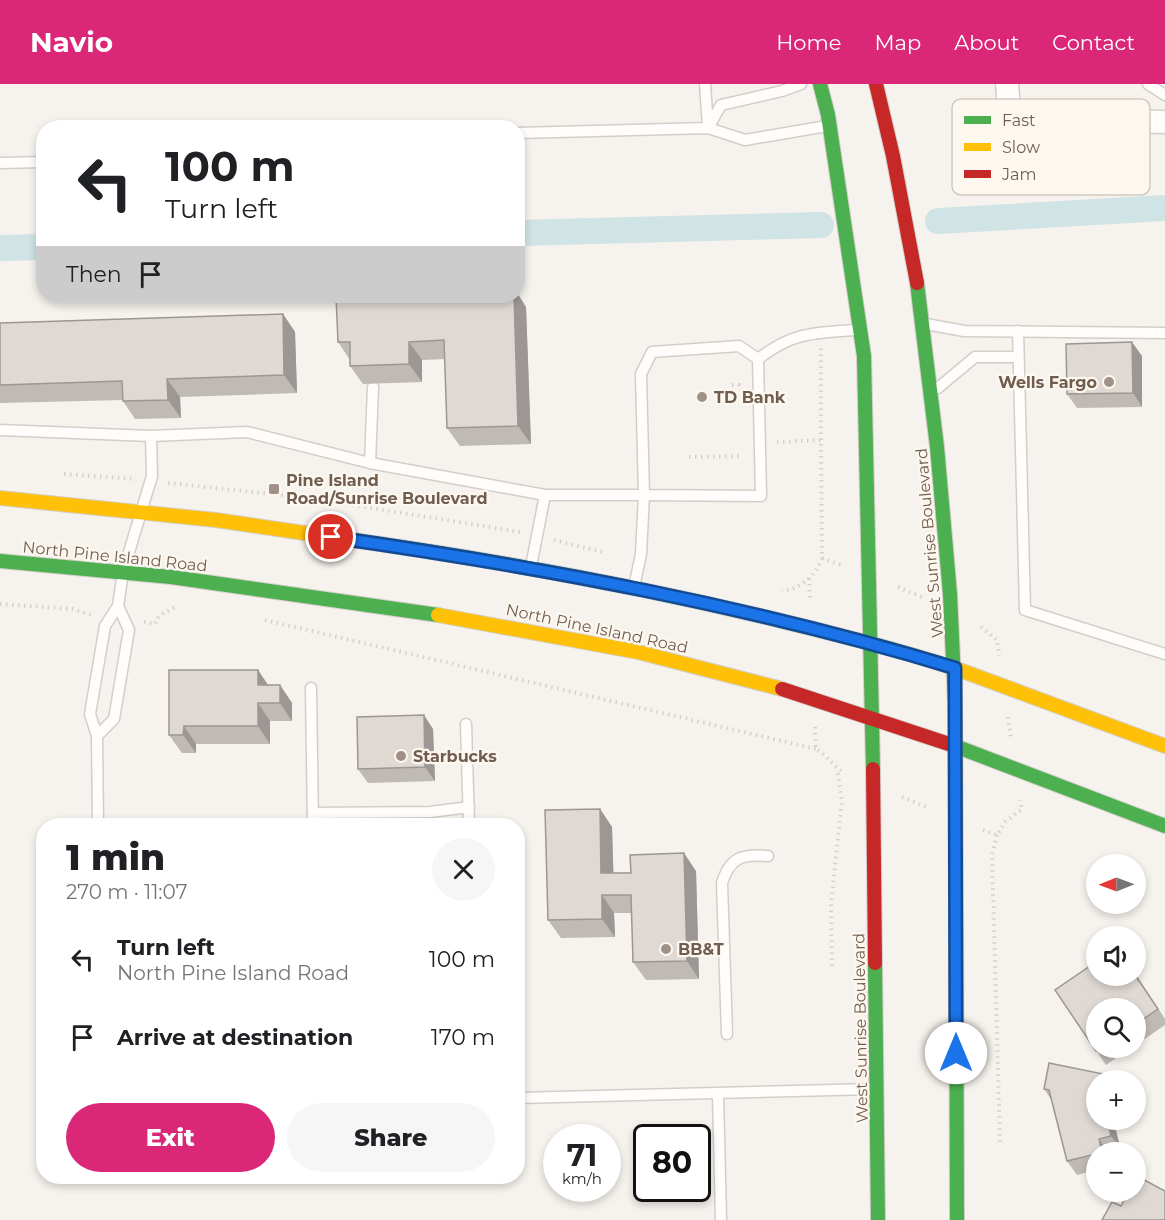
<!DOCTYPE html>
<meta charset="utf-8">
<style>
:root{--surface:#fff;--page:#f6f6f6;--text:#202124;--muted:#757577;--accent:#db2777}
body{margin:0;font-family:Montserrat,sans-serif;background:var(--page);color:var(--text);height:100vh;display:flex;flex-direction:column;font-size:22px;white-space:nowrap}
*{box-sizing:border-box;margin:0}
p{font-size:20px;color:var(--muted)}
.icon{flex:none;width:33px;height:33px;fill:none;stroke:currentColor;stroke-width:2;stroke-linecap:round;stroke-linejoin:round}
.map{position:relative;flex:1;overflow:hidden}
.details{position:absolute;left:36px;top:734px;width:489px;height:366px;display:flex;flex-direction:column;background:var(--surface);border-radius:24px;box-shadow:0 3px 9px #0003}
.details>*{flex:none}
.hud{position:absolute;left:36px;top:36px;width:489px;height:183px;border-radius:24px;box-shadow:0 3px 9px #0003;background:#fff;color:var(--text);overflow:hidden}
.needle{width:39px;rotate:269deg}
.fabs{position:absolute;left:1086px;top:770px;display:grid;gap:12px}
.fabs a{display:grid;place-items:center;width:60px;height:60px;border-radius:50%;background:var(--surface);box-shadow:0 3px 9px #0003;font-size:30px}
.speed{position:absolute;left:543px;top:1040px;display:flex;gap:12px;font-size:30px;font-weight:700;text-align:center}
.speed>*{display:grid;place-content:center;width:78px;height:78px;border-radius:50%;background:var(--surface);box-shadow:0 3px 9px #0003;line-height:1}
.speed small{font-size:15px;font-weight:400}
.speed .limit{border:3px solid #111;border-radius:9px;background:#fff;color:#111}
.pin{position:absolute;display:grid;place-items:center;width:51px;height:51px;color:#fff;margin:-26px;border:3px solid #fff;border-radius:50%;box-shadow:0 2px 6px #0007}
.me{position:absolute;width:66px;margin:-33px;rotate:0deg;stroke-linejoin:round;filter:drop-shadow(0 0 4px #0008)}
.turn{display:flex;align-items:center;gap:21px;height:126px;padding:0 30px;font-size:27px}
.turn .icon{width:78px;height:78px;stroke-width:2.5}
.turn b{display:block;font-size:42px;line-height:51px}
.then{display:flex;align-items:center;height:57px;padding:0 30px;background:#0003;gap:12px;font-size:22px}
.round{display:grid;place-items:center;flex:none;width:63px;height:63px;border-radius:32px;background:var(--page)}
.headline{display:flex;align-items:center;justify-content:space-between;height:102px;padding:0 30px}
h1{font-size:36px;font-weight:800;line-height:45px}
.action{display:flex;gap:12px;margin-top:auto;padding:12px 30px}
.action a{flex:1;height:69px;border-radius:36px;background:var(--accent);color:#fff;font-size:24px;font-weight:800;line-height:69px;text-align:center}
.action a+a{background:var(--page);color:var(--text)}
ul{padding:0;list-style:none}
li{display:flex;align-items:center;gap:18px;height:78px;padding:0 30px}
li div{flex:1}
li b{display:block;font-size:22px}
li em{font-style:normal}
header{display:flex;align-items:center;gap:36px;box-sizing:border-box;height:84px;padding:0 30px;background:var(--accent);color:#fff}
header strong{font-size:28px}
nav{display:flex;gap:33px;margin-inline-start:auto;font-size:21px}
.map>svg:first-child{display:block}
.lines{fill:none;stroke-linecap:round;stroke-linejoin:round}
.canal{stroke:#d0e3e5;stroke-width:26}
.lane-casing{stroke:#d3cec8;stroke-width:13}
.street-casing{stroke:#d3cec8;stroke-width:25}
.fast-casing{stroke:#d4cec8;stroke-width:16}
.slow-casing{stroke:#d4cec8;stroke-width:16}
.jam-casing{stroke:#d4cec8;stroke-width:16}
.path{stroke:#d7d1cd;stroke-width:4;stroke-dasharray:1.5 4.5;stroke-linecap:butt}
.lane{stroke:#fefdfc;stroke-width:10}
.street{stroke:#fefdfc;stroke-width:22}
.fast{stroke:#4caf50;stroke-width:14}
.slow{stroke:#ffc107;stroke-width:14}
.jam{stroke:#c62828;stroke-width:14}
.wall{fill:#c0bab5}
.shaded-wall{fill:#9c9794}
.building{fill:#dfd8d3;stroke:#9c9794;stroke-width:1.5}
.route-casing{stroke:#114b97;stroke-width:15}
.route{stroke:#1a73e8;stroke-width:10}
.poi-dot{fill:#a09087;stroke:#fdf8ef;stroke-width:2}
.labels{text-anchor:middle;stroke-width:4.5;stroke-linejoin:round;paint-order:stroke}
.poi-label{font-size:16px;font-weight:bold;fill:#715c50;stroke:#fdf8ef;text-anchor:start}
.street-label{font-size:16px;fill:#715c50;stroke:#fdf8ef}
.key{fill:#fdf8ef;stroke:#d3c9bf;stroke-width:1.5}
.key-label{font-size:16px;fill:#715c50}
</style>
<header>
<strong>Navio</strong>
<nav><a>Home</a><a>Map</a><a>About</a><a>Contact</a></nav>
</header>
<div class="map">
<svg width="1165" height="1136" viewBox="0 0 1165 1136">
<rect width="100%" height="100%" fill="#f6f2ed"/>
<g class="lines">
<g class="canal">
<path d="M938 137 1165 124"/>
<path d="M518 149 821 141"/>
<path d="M0 164 44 163"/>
</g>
<defs>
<g id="lane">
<path d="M705 0 708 43"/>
<path d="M1148 0 1165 11"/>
<path d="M708 44 721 21 782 7 801 0"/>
<path d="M518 49 708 44 745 56 827 42"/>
<path d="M0 79 44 78"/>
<path d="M926 240 964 247 1165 249"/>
<path d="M1018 247 1025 526 1165 570"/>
<path d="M739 262 758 275 761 412 644 411 641 290 652 268Z"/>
<path d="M758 275C793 248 813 249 855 246"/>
<path d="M938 304 975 273H1017"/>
<path d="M0 346 151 352 152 392 123 488 118 522 105 542 90 630 97 652 98 741"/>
<path d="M151 352 247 348 370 379 545 411 531 482"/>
<path d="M370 379 373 303"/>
<path d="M545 411H644L641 470 634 503"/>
<path d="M311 604 313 741"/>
<path d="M466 640 469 741"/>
<path d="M97 652 114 635 129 546 118 522"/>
<path d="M313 729 430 728 469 723"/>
<path d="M727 950 722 799C730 773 742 770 768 772"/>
<path d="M718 1010 721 1136"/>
<path d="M518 1014 874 1005"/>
</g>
<path id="street" d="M1007 0 1009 25 1060 35 1165 38"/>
<g id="fast">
<path d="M820 0 828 31 864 272 873 685"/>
<path d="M917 199 937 363 950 510 955 618"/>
<path d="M345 455C489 475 632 501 773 535 835 550 897 565 957 585"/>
<path d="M0 477 171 493 438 531"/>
<path d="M955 662 1165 742"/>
<path d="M956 819 957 1136"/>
<path d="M875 879 878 1136"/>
</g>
<g id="slow">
<path d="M0 414 216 436 345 455"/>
<path d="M438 531 638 568 782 605"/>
<path d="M957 585 1165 662"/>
<path d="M955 618 956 819"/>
</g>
<g id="jam">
<path d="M876 0 893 72 917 199"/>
<path d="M782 605 955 662"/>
<path d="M873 685 875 879"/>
</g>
</defs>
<use href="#lane" class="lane-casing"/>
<use href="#street" class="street-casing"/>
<use href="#fast" class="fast-casing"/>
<use href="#slow" class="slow-casing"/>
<use href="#jam" class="jam-casing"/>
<g class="path">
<path d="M732 301H739V305"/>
<path d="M821 356V264"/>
<path d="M777 358 821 356 822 474C815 492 802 504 782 507"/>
<path d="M689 373 741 372V370"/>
<path d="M64 390 134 395"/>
<path d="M168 399 310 414 520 448"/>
<path d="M554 456 602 468"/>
<path d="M822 474 841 481"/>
<path d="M809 494 810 515"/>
<path d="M898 503 922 513"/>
<path d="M0 520 72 525 92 531"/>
<path d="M265 536 816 665"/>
<path d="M144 538 155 540 159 532 175 523"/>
<path d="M981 543 997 556 999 572"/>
<path d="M1008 633 1011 655"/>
<path d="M815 643 816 665C828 672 834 684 845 689"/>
<path d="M902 713 928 724"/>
<path d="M983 746 997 751 1005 738 1022 725 1020 716"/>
<path d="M997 751 992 770 1000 1060"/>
<path d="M832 882 831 821 842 716 837 686"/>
</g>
<use href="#lane" class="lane"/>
<use href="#street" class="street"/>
<use href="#fast" class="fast"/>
<use href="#slow" class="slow"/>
<use href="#jam" class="jam"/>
</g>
<g class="wall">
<path d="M526 223 531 360 460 362 447 344 445 275 422 276V298L363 300 350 282V276L338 258Z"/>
<path d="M283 230 295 248 297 309 180 313 181 334 135 335 123 317V316L0 319V239Z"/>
<path d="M1142 272V323L1077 324 1067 310Z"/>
<path d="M258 586 268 601H280L292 619V637H270V660H196V669H182L169 651Z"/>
<path d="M433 645 435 697 368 699 358 685Z"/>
<path d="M600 725 612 743 613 789 696 787 699 895 646 896 633 878 632 829H614L615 853 561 854 548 836Z"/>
<path d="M1136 890 1165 935V941L1136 961V924L1096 963H1132L1106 981 1055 906Z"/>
<path d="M1113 992 1116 996H1096V1035H1117L1116 1039H1114L1121 1066 1111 1068H1096V1086L1077 1091 1067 1077 1052 1017 1044 1005Z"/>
</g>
<g class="shaded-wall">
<path d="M518 210 526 223 531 360 518 342 514 212H518Z"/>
<path d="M283 230 295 248 297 309 284 291Z"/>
<path d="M409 258 422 276V298L409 280Z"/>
<path d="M1132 258 1142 272V323L1133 309Z"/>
<path d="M167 295 180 313 181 334 168 316Z"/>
<path d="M258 586 270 604 258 601Z"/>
<path d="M280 601 292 619V637L280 619Z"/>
<path d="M258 619 270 637V660L258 642Z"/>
<path d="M424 631 433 645 435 697 425 683Z"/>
<path d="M184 642 196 660V669L183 651Z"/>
<path d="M600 725 612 743 614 807 601 789Z"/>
<path d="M684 769 696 787 699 895 687 877Z"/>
<path d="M602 811 614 829 615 853 602 835Z"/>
<path d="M1107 1035H1112L1114 1039 1121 1066 1111 1052Z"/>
<path d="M1099 1055 1108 1068H1102Z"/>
</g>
<g class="building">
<path d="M336 212H514L518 342 447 344 444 256 409 258V280L350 282V258H338Z"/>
<path d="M283 230 284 291 167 295 168 316 123 317 122 297 0 301V239Z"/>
<path d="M1132 258 1133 309 1067 310 1066 260Z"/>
<path d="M169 586H258V601H280V619H258V642H184L183 651H169Z"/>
<path d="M424 631 425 683 358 685 357 633Z"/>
<path d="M600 725 601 789H631L630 771 684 769 687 877 633 878 631 811H602V835L548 836 545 726Z"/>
<path d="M1096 878V891H1135L1158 925 1136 940V924H1096V963H1102L1096 967 1055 906Z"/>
<path d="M1049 979 1113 992 1112 996H1096V1035H1107L1111 1052 1099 1055 1102 1068H1096V1070L1067 1077 1049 1006 1044 1005Z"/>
<path d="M1137 1092 1165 1107V1136H1102L1112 1118 1121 1122 1129 1107H1136V1094Z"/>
</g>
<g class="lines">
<defs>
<path id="route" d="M331 453C541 483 751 522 955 584L956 969"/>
</defs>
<use href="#route" class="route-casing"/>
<use href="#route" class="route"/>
</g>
<g class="poi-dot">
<circle cx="1109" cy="298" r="6"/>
<circle cx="702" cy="313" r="6"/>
<rect x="268" y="399" width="12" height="12" rx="3"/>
<circle cx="401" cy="672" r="6"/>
<circle cx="666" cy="865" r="6"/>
</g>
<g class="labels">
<g class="poi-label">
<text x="1097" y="304" text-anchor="end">Wells Fargo</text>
<text x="714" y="319">TD Bank</text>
<text x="286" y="402">Pine Island<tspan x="286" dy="18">Road/Sunrise Boulevard</tspan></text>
<text x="413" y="678">Starbucks</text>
<text x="678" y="871">BB&amp;T</text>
</g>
<g class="street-label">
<text transform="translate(929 459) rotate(-95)" y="6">West Sunrise Boulevard</text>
<text transform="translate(115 472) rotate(6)" y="6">North Pine Island Road</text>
<text transform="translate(597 544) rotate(12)" y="6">North Pine Island Road</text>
<text transform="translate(860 944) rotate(-91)" y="6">West Sunrise Boulevard</text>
</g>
</g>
<rect x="952" y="15" width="198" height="96" rx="9" class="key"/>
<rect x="964" y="32" width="27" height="8" fill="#4caf50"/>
<rect x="964" y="59" width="27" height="8" fill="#ffc107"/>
<rect x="964" y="86" width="27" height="8" fill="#c62828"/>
<g class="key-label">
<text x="1002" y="42">Fast</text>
<text x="1002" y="69">Slow</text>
<text x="1002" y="96">Jam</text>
</g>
</svg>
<div class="fabs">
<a><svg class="needle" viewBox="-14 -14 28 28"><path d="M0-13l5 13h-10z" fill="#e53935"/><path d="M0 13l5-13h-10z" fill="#757577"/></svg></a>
<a><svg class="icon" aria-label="sound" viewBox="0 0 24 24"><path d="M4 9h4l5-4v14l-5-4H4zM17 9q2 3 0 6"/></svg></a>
<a><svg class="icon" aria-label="search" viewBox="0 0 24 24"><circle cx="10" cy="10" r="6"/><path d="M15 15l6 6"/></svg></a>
<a>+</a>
<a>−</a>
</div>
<div class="speed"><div>71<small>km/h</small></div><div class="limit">80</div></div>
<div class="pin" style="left:331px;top:453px;background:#d93025"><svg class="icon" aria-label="arrive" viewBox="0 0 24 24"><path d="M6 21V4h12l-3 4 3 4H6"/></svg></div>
<svg class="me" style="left:956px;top:969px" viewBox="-20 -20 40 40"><circle r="19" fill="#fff"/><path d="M0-13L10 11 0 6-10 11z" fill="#1a73e8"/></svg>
<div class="hud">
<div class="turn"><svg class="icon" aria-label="left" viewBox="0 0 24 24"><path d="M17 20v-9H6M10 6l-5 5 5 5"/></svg><div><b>100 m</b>Turn left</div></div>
<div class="then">Then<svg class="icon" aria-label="arrive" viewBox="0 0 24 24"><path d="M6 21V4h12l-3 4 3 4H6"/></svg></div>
</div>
<section class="details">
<div class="headline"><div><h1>1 min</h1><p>270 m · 11:07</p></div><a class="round"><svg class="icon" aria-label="close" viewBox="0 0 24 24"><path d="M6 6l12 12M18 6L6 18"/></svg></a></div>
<ul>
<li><svg class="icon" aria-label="left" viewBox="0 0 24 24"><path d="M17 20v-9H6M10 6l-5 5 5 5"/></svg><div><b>Turn left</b><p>North Pine Island Road</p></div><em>100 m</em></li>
<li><svg class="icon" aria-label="arrive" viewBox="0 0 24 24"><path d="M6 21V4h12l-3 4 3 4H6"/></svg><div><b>Arrive at destination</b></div><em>170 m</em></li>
</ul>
<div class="action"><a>Exit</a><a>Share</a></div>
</section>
</div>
